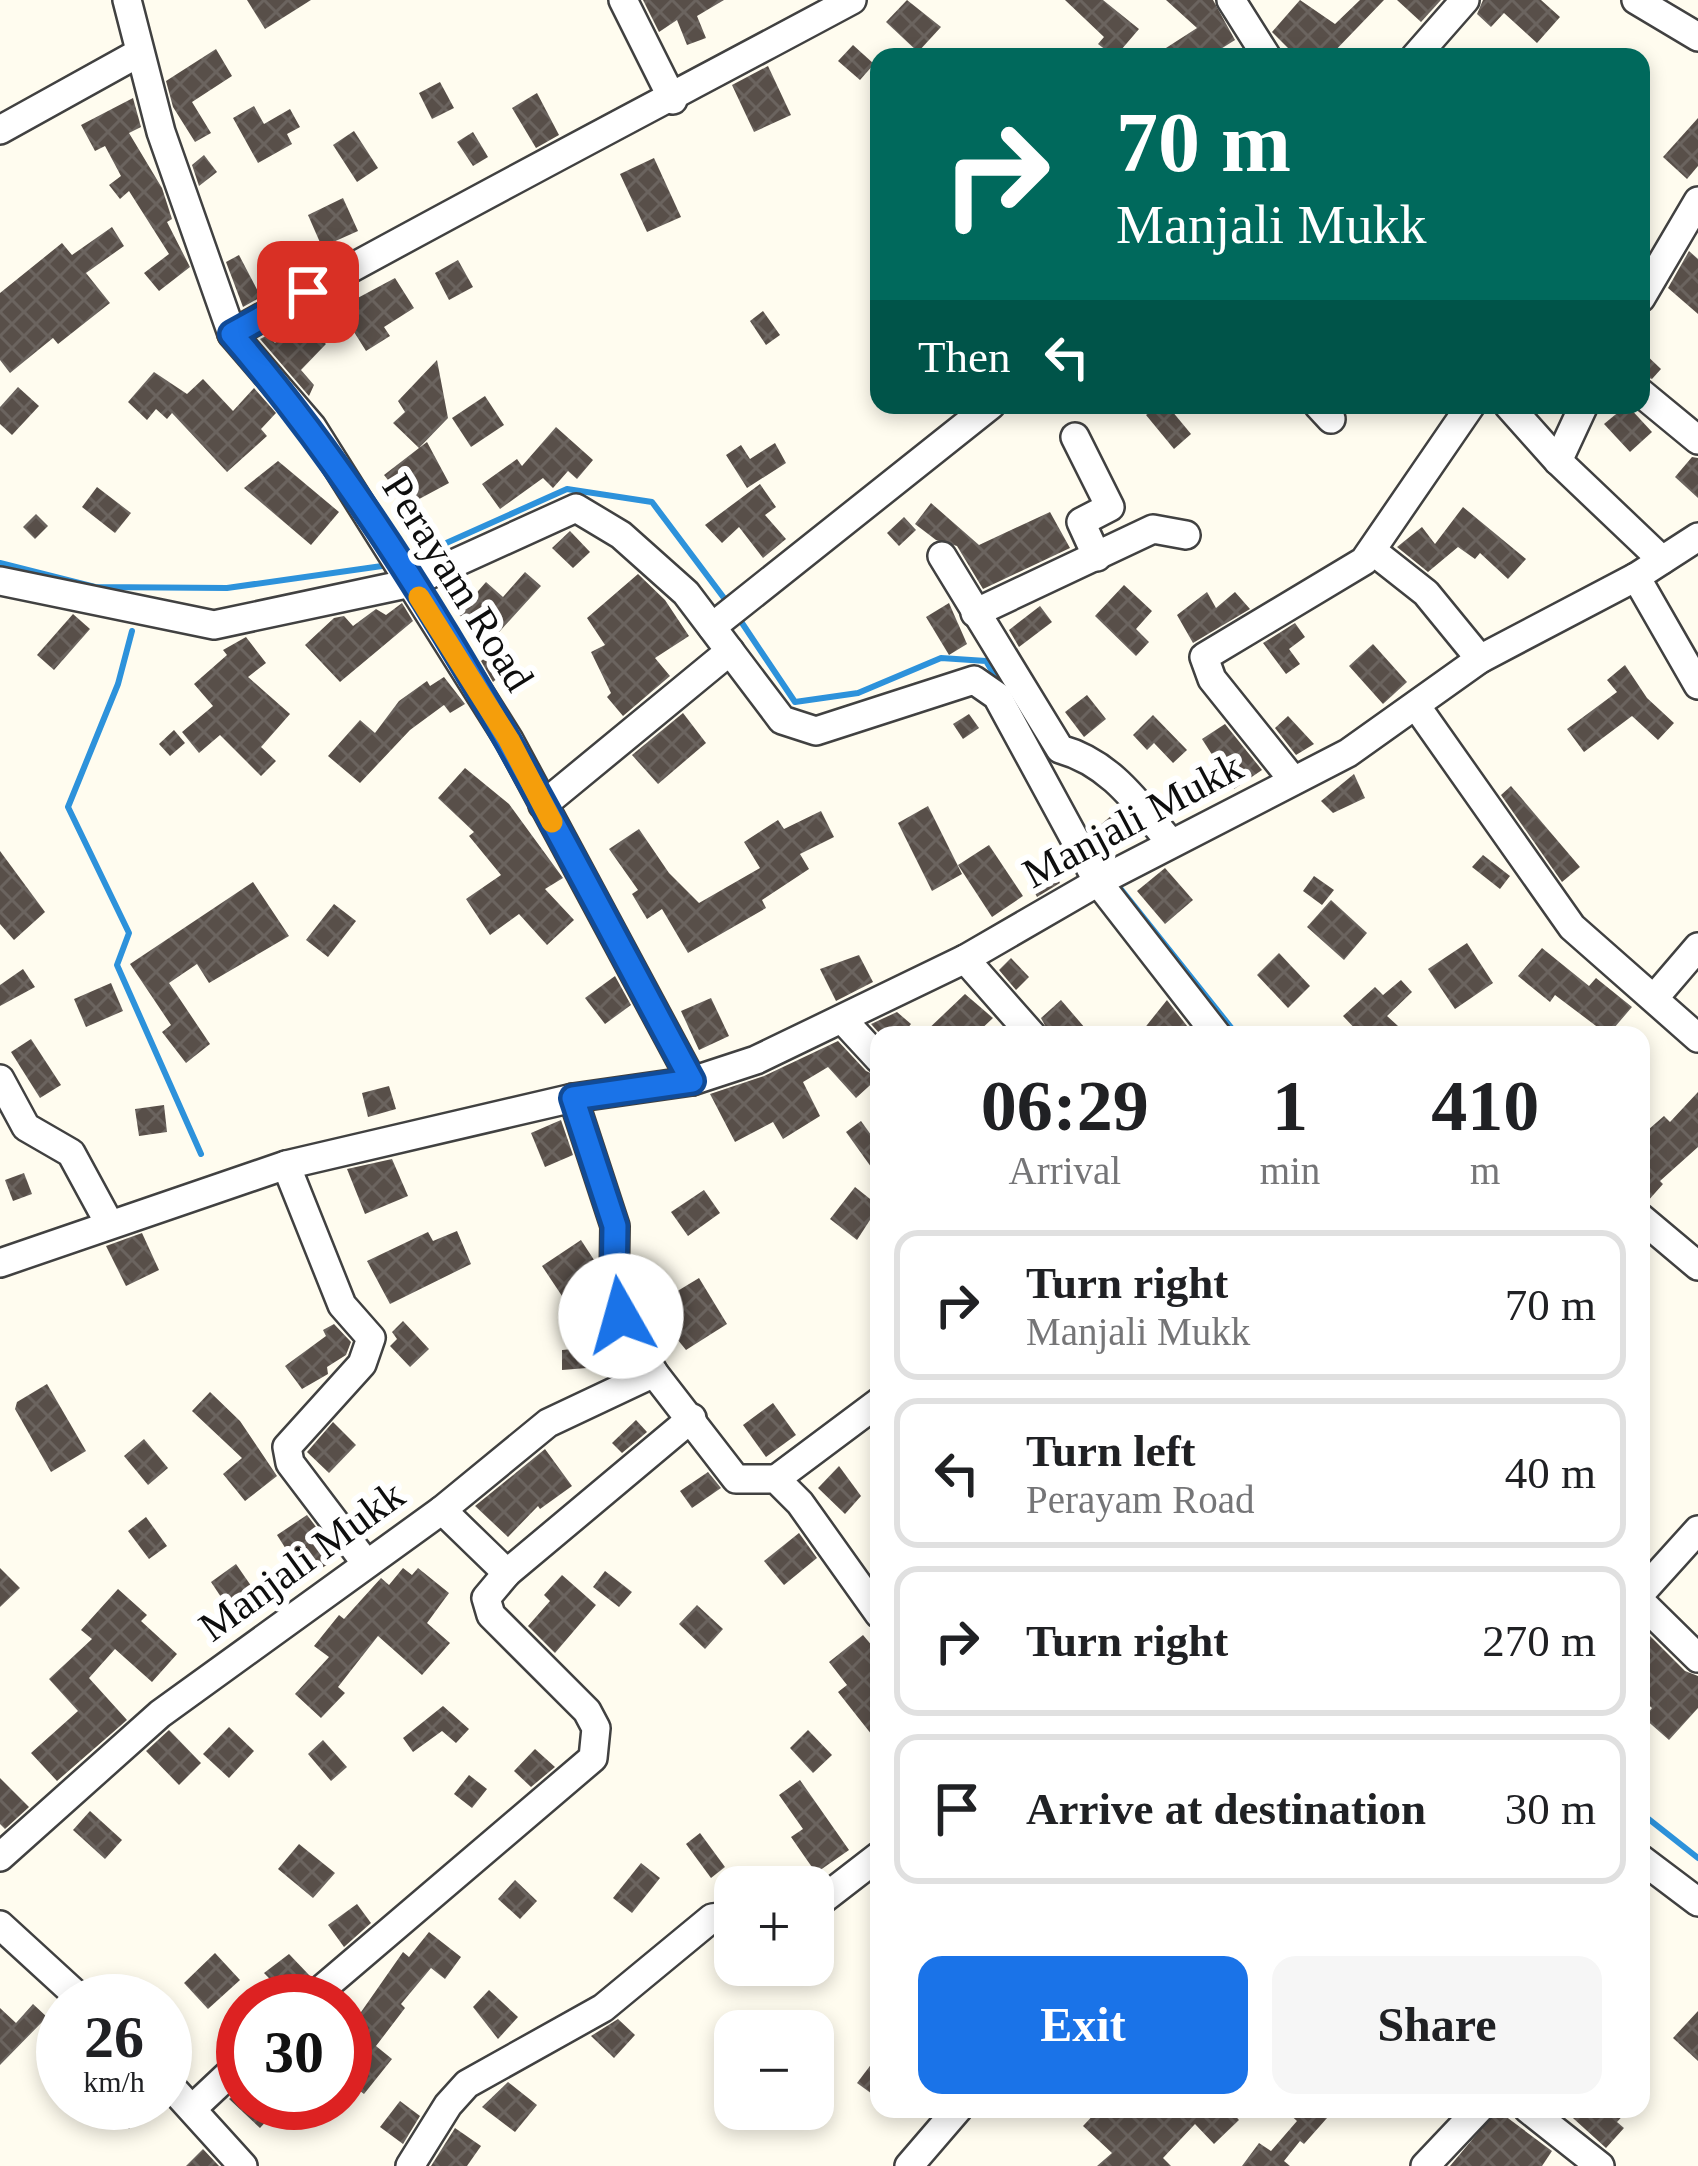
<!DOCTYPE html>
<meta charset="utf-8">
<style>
:root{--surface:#fff;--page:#f6f6f6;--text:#202124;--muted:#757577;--line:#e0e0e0;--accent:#1a73e8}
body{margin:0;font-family:"Times New Roman",serif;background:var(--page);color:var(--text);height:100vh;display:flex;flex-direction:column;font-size:45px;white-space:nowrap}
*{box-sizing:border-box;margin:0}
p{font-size:39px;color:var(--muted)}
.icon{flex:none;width:66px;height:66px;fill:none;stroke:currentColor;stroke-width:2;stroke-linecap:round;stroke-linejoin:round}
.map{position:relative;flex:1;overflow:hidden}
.details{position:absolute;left:870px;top:1026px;width:780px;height:1092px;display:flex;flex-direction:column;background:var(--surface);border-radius:24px;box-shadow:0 6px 18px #0003}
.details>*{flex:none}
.hud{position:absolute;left:870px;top:48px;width:780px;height:366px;border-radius:24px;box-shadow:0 6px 18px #0003;background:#00695c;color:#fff;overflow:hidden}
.tools{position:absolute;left:714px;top:1866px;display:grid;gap:24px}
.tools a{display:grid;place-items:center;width:120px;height:120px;border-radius:24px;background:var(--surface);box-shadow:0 6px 18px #0003;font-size:60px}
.speed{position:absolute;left:36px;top:1974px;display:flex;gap:24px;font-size:60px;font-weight:700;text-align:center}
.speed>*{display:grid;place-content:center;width:156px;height:156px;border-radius:50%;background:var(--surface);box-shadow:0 6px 18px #0003;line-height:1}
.speed small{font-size:30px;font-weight:400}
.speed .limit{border:18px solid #d22;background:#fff;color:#111}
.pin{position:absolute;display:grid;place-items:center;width:102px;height:102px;color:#fff;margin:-51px;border-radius:24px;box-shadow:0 6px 18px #0006}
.me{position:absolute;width:132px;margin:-66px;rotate:353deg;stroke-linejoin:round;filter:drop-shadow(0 0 9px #0008)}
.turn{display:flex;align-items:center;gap:42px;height:252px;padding:0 48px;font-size:54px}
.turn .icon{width:156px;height:156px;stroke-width:2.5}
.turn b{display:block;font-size:84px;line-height:102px}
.then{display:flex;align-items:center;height:114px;padding:0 48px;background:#0003;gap:24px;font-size:45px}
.eta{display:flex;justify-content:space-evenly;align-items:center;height:204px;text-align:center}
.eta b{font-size:72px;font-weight:700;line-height:84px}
.button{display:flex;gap:24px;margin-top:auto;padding:24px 48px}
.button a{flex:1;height:138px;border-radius:24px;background:var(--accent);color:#fff;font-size:48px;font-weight:700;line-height:138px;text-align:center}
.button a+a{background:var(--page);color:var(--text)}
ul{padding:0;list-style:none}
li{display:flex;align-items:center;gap:36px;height:150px;margin:0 24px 18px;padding:0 24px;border:6px solid var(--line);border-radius:24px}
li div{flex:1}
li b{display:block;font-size:45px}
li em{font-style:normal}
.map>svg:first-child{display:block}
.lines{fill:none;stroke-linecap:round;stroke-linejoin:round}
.stream{stroke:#2d92db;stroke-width:6}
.building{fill:url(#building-cross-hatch)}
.minor-casing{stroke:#414141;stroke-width:32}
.minor{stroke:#fff;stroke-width:27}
.route-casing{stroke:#114b97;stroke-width:30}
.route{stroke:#1a73e8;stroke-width:21}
.slow{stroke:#f59e0b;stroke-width:21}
.labels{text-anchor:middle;stroke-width:12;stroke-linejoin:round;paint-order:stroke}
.street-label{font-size:42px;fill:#0e0e0e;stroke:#fff}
</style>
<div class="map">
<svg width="1698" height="2166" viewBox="0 0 1698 2166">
<defs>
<pattern id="building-cross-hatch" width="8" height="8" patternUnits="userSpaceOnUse" patternTransform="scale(3)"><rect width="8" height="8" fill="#584f49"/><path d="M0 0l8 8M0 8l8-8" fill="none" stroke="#6b645f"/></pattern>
</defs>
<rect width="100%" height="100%" fill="#fffcef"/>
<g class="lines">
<g class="stream">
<path d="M406 561 567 489 652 502 730 606"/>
<path d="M0 563 95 587 227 588 382 566"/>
<path d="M738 617 795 702 858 693 941 658 986 661 1000 684"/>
<path d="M132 631 118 684 68 807 129 933 117 965 201 1154"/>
<path d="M1120 888 1237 1035"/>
<path d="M1641 1813 1698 1858"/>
</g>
</g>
<g class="building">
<path d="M247 0H311L265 29Z"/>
<path d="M643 0H724L697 16 706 38 687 45 677 20 659 32Z"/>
<path d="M907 0 941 27 918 52 886 22Z"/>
<path d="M1065 0H1103L1139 29 1115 57 1098 44 1104 37Z"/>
<path d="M1166 0H1213L1235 40 1208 57H1152L1197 28Z"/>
<path d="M1300 0 1335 24 1360 0H1384L1329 57H1297L1272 32Z"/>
<path d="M1397 0H1441L1421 22Z"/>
<path d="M1483 0H1541L1560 17 1537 43 1504 13 1491 27 1477 14Z"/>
<path d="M853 45 874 64 860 80 838 61Z"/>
<path d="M216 49 232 76 192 102 211 133 195 142 173 107 166 81Z"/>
<path d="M768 66 791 115 754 132 732 85Z"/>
<path d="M440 82 454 108 432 119 419 93Z"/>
<path d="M537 93 559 135 536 148 512 108Z"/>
<path d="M133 98 141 127 129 133 162 188 172 219 167 222 190 267 159 291 144 273 169 254 129 191 120 199 109 185 121 176 105 146 95 151 81 125Z"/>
<path d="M254 106 264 124 290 109 300 127 287 134 292 144 258 163 233 118Z"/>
<path d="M1698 118V166L1687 179 1663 157Z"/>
<path d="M354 131 378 168 357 182 333 145Z"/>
<path d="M473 132 488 157 473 166 457 142Z"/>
<path d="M204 155 217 172 199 186 192 165Z"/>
<path d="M654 158 681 217 647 232 620 174Z"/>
<path d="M343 198 358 231 322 247 308 215Z"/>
<path d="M112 227 124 246 86 273 110 303 58 344 53 338 10 373 0 360V293L62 243 72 255Z"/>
<path d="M1689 251 1698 259V314L1668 288Z"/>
<path d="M239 255 261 297 243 307 226 262Z"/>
<path d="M458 260 473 287 449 300 435 273Z"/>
<path d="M395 278 414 308 384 327 390 336 366 351 339 308Z"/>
<path d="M763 311 780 335 766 345 750 321Z"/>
<path d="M299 318 326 344 301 370 314 385 309 396 260 339 268 335 275 343Z"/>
<path d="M1641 350 1661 369 1652 379 1641 375Z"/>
<path d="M437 360 448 418 419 448 427 442 449 483 408 505 384 475 419 448 393 423 405 412 398 401Z"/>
<path d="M154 372 187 394 203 379 233 411 254 388 276 413 261 429 267 436 227 472 172 413 167 419 156 409 147 420 128 402Z"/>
<path d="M18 387 39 406 12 435 0 424V407Z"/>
<path d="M485 396 504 425 471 447 452 418Z"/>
<path d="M1158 405H1167L1191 434 1174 449 1146 415Z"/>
<path d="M1627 405 1652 432 1630 452 1604 424Z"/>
<path d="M556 427 593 460 577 479 568 471 553 488 543 478 500 509 482 484 517 459 522 466Z"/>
<path d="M775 443 786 463 747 488 726 455 741 445 750 459Z"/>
<path d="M1692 457 1698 458V498L1675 477Z"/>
<path d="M278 461 339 512 311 545 244 488Z"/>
<path d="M760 484 776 507 765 515 786 539 763 558 739 527 722 543 705 525Z"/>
<path d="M97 487 131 513 115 533 82 507Z"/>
<path d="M931 503 979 545 1050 512 1070 548 983 589 957 546 936 540 915 524Z"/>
<path d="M1463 507 1526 559 1508 579 1480 553 1475 559 1458 547 1428 572 1397 547 1422 527 1435 544Z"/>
<path d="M36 514 48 526 35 539 23 527Z"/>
<path d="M904 517 916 530 899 546 887 533Z"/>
<path d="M570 531 590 552 573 568 552 548Z"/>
<path d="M525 572 541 586 490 642 458 614 486 582 503 597Z"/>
<path d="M638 574 665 600 689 636 655 658 670 676 623 716 607 697 611 693 591 652 605 645 587 618Z"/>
<path d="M1124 585 1152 611 1136 629 1149 642 1136 656 1095 616Z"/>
<path d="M1207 592 1216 608 1235 592 1250 609 1193 643 1177 615Z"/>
<path d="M402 603 413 621 340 682 305 645 334 618 344 616 353 626 376 609 386 615Z"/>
<path d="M949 603 967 644 949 655 926 617Z"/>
<path d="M1040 606 1052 622 1019 647 1009 630Z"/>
<path d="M73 614 90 629 54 670 37 655Z"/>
<path d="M1295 623 1305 637 1289 649 1300 664 1286 674 1263 643Z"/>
<path d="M246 637 266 663 248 677 290 714 261 747 276 761 261 776 220 735 199 753 182 732 213 706 194 684 227 655 223 650Z"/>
<path d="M1373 644 1407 682 1383 704 1349 666Z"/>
<path d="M499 647 513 666 493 682 481 661Z"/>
<path d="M1625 665 1647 698 1674 723 1658 740 1632 716 1584 752 1567 729 1617 692 1607 680Z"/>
<path d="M444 677 465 704 450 713 444 705 410 730 360 783 328 756 360 720 375 733 399 701 427 681 430 686Z"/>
<path d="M1087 695 1106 719 1084 737 1065 712Z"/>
<path d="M683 713 706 743 658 784 632 755Z"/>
<path d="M969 714 979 728 963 739 953 724Z"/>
<path d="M1153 715 1187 750 1173 763 1154 743 1147 750 1133 735Z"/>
<path d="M1288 716 1314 744 1296 755 1275 728Z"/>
<path d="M1225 724 1262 770 1234 789 1202 739Z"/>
<path d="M174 730 185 743 170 756 159 744Z"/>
<path d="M465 768 509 804 563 878 545 889 574 920 547 945 519 914 490 935 466 899 501 875 469 836 474 832 438 798Z"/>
<path d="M1354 774 1365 798 1333 813 1321 801Z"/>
<path d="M1511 786 1580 867 1562 882 1501 795Z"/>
<path d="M928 806 962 874 932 891 898 823Z"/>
<path d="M1119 809 1138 832 1118 850 1098 827Z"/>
<path d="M821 811 834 837 800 854 809 869 762 900 766 908 688 953 662 909 647 919 632 894 638 890 609 849 639 829 669 873 699 903 760 868 744 842 778 820 784 829Z"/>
<path d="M989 845 1023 896 992 917 958 865Z"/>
<path d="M0 851 45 912 14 940 0 924Z"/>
<path d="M1483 855 1510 876 1500 889 1472 867Z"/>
<path d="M1165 868 1193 900 1165 924 1137 891Z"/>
<path d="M1054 869 1060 883 1037 897 1029 881Z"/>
<path d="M1314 876 1334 890 1322 905 1303 891Z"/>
<path d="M253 882 289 936 209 983 197 964 169 983 210 1044 186 1063 162 1032 171 1025 130 964Z"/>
<path d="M1331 900 1367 933 1344 960 1307 927Z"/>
<path d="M334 904 356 921 328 957 306 940Z"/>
<path d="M1467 943 1493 983 1455 1009 1428 969Z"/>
<path d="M1542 948 1589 986 1596 978 1632 1007 1608 1035 1555 995 1550 1002 1518 976Z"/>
<path d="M1279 953 1310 986 1288 1008 1257 975Z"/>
<path d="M859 955 873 982 836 1001 820 969Z"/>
<path d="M1011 958 1029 977 1016 990 999 970Z"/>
<path d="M23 969 35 987 0 1006V985Z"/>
<path d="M615 976 631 1005 605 1024 585 998Z"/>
<path d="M1401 980 1412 992 1387 1016 1408 1035H1361L1343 1016 1375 987 1383 995Z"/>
<path d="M111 983 123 1011 86 1027 74 999Z"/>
<path d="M965 994 993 1018 975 1035H922Z"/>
<path d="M711 998 729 1036 699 1050 681 1011Z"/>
<path d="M1061 1000 1091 1035H1050L1041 1018Z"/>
<path d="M1167 1000 1194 1035H1139Z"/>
<path d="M897 1012 911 1024 902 1035H881L871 1024Z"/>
<path d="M31 1039 61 1085 40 1098 11 1052Z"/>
<path d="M838 1041 866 1071 879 1077 856 1098 828 1067 803 1082 820 1116 783 1139 773 1122 735 1142 710 1094 764 1076Z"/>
<path d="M389 1086 396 1109 368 1117 362 1093Z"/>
<path d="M1698 1092V1147L1660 1181 1663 1184 1647 1202 1641 1200V1136L1664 1116 1670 1122Z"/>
<path d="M164 1105 167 1132 139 1136 135 1109Z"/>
<path d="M561 1120 573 1155 545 1167 531 1133Z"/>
<path d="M861 1121 879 1146V1178L846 1132Z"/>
<path d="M392 1159 408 1196 365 1214 347 1169Z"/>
<path d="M24 1173 32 1194 13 1201 5 1180Z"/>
<path d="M855 1187 879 1206 857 1240 830 1219Z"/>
<path d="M704 1190 720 1213 688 1236 671 1212Z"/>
<path d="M457 1231 471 1264 390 1304 367 1261 428 1232 433 1241Z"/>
<path d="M142 1233 159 1270 126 1286 106 1246Z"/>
<path d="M581 1240 596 1263V1278L564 1299 542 1266Z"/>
<path d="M699 1278 727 1324 686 1350 651 1307Z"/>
<path d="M403 1321 429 1349 410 1367 390 1346 397 1339 392 1332Z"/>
<path d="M334 1324 351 1342 346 1355 327 1367 328 1374 302 1389 285 1366 326 1336 323 1330Z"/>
<path d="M585 1348 587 1368 562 1370V1350Z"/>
<path d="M47 1384 86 1451 51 1472 15 1409 17 1402Z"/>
<path d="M210 1392 240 1421 277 1476 245 1501 223 1474 242 1458 192 1411Z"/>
<path d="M773 1403 796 1435 766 1457 743 1425Z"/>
<path d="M636 1420 647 1432 622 1453 612 1443Z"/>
<path d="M333 1422 356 1445 329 1473 307 1452Z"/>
<path d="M144 1439 168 1468 148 1485 124 1456Z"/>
<path d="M545 1449 572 1486 540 1509 538 1506 508 1537 475 1506Z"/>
<path d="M839 1466 861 1496 845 1514 818 1488Z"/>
<path d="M708 1472 721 1488 692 1508 680 1491Z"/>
<path d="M307 1515 339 1557 305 1579 277 1535Z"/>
<path d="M146 1517 167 1546 149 1559 128 1531Z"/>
<path d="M799 1533 817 1558 784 1585 764 1561Z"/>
<path d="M236 1564 263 1603 237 1621 211 1582Z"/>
<path d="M0 1568 20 1588 0 1607Z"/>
<path d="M403 1568 412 1575 418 1568 449 1593 427 1623 450 1643 422 1675 378 1636 338 1687 345 1693 321 1718 295 1694 329 1657 314 1646 339 1615 344 1619 381 1578 389 1585Z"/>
<path d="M605 1571 632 1592 619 1607 593 1587Z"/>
<path d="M562 1575 596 1605 555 1653 528 1626 550 1601 544 1595Z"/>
<path d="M118 1589 147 1615 141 1621 177 1654 152 1682 115 1649 89 1678 127 1720 57 1781 31 1753 78 1711 49 1679 92 1639 81 1630Z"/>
<path d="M697 1605 723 1629 705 1649 679 1624Z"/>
<path d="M1641 1627 1685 1671 1698 1676V1708L1669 1740 1644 1718 1652 1708 1641 1698Z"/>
<path d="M863 1635 879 1654V1744L838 1692 847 1685 829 1662Z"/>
<path d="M443 1706 469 1729 456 1743 442 1731 413 1752 403 1738Z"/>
<path d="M229 1727 254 1751 229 1778 203 1754Z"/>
<path d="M169 1730 201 1763 179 1785 146 1751Z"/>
<path d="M808 1730 832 1755 813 1773 790 1748Z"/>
<path d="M323 1740 347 1767 331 1781 308 1754Z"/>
<path d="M535 1749 555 1767 531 1787 514 1771Z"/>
<path d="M469 1775 487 1789 472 1808 454 1794Z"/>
<path d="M0 1778 29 1807 5 1829 0 1824Z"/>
<path d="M800 1780 849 1850 816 1873 791 1837 803 1829 779 1795Z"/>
<path d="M90 1811 122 1840 105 1859 73 1830Z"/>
<path d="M700 1833 725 1867 711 1878 686 1844Z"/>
<path d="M299 1844 335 1873 313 1898 278 1869Z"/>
<path d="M641 1863 660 1878 632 1913 613 1898Z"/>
<path d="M515 1880 537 1901 520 1919 498 1899Z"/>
<path d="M357 1904 371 1923 344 1947 328 1925Z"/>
<path d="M429 1932 461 1957 445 1979 431 1968 401 2004 405 2008 376 2046 392 2059 364 2094 345 2079V2035L403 1952 409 1957Z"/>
<path d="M215 1953 240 1980 208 2009 184 1983Z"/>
<path d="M289 1954 310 1976 290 2000 264 1973Z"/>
<path d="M489 1990 518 2017 498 2039 473 2007Z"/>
<path d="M33 2004 47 2017 0 2065V2008L16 2023Z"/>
<path d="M1698 2011V2061L1673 2038Z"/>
<path d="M618 2019 635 2035 614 2058 591 2036Z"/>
<path d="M879 2054V2099L857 2083Z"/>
<path d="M508 2082 537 2105 515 2132 482 2107Z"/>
<path d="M243 2086V2103H283L260 2128 229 2099Z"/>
<path d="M400 2101 420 2116 403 2144 380 2127Z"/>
<path d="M100 2103H152L129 2129Z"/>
<path d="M1099 2109H1229L1239 2120 1214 2144 1195 2124 1163 2158 1171 2166H1097L1112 2153 1083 2126Z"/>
<path d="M1284 2109H1335L1304 2144 1300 2141 1284 2161 1290 2166H1242L1259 2143 1271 2151 1297 2121Z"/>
<path d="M1563 2109H1629L1617 2122 1624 2128 1606 2148Z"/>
<path d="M1497 2110 1552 2151 1542 2166H1450Z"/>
<path d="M455 2128 481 2146 467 2166H431Z"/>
<path d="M203 2149 219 2166H186Z"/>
</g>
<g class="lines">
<defs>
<g id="minor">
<path d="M127 0 161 132 232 334 312 427 509 740 692 1081"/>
<path d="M623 0 673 100"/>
<path d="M1231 0 1267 57"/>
<path d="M1636 0 1698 37"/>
<path d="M1415 57 1465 0"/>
<path d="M0 130 137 54"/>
<path d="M1641 298 1698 201"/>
<path d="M232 334C437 219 645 111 852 0"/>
<path d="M1641 393 1698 440"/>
<path d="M1318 405 1331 419"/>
<path d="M1508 405 1558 461 1662 560"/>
<path d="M1075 437 1110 507 1081 522 1097 557"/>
<path d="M1558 461 1584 405"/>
<path d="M1374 552 1426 593 1480 659"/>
<path d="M942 556 1060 749C1111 763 1138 804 1171 843"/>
<path d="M1636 577 1698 685"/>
<path d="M0 581 214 625 411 583 576 508 621 535 686 593 782 720 816 731 974 680 997 696 1098 882 1217 1035"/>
<path d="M975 613 1153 529 1186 535"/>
<path d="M712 627 991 405"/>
<path d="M1417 707 1572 927 1698 1038"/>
<path d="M1293 780 1212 679 1204 657 1364 561 1471 405"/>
<path d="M543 805 730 651"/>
<path d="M965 959 1032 1035"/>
<path d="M1656 996 1698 947"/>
<path d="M843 1020 879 1059"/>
<path d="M0 1079 26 1127 71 1153 109 1223"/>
<path d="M573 1098 615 1226 614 1292 621 1316 654 1373 736 1479H776L800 1503 879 1614"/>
<path d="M286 1165 342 1305 371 1338 362 1364 287 1447 290 1463 365 1562"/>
<path d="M1641 1218 1698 1266"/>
<path d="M0 1263 286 1165 573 1098 692 1081 756 1060 965 959 1098 882 1348 753 1480 659 1636 577 1698 537"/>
<path d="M776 1479 879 1402"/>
<path d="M442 1510 548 1423 654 1373"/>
<path d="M1641 1593 1698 1530"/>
<path d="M1641 1602 1698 1658"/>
<path d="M0 1857 160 1714 442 1510 507 1573"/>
<path d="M1641 1859 1698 1902"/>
<path d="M813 1907 879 1856"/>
<path d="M0 1925 83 2001"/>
<path d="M308 2001 593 1758 596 1728 587 1711 491 1615 486 1598 507 1573 692 1418"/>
<path d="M165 2080 243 2166"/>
<path d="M193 2108 243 2061"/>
<path d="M1528 2109 1600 2166"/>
<path d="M410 2166 448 2105 467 2084 603 2008 712 1918 735 1915"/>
<path d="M909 2166 958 2109"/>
<path d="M1425 2166 1479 2109"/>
</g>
</defs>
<use href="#minor" class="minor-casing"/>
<use href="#minor" class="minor"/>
</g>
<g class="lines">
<defs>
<path id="route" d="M308 292 232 334C423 556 553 825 692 1081L573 1098 615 1226 614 1292 621 1316"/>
</defs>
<use href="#route" class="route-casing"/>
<use href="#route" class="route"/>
<path class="slow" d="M419 597 509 740 552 822"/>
</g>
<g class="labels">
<g class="street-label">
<text transform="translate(459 582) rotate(58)" y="15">Perayam Road</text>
<text transform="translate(1132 819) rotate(-28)" y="15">Manjali Mukk</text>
<text transform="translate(301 1560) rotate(-36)" y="15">Manjali Mukk</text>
</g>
</g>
</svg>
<div class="tools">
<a>+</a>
<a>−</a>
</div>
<div class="speed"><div>26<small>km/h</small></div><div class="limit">30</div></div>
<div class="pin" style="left:308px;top:292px;background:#d93025"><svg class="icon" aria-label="arrive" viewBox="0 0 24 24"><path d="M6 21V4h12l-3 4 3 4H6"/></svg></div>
<svg class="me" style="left:621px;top:1316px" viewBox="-20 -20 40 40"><circle r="19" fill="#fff"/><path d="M0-13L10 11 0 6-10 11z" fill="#1a73e8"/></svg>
<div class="hud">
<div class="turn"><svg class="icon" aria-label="right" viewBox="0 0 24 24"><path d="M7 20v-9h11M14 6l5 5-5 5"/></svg><div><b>70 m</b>Manjali Mukk</div></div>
<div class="then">Then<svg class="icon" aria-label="left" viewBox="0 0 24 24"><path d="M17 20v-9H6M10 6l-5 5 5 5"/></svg></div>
</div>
<section class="details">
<div class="eta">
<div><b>06:29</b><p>Arrival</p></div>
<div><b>1</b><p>min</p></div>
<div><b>410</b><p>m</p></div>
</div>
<ul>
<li><svg class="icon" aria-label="right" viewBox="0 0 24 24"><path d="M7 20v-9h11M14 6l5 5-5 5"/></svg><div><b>Turn right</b><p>Manjali Mukk</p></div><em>70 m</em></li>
<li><svg class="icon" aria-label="left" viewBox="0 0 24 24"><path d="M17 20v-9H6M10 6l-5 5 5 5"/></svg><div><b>Turn left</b><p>Perayam Road</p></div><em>40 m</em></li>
<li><svg class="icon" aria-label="right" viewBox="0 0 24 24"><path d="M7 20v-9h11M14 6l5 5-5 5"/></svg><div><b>Turn right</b></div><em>270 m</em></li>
<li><svg class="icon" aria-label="arrive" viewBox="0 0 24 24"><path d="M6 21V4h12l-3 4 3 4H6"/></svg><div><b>Arrive at destination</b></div><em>30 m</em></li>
</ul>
<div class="button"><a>Exit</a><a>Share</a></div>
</section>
</div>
